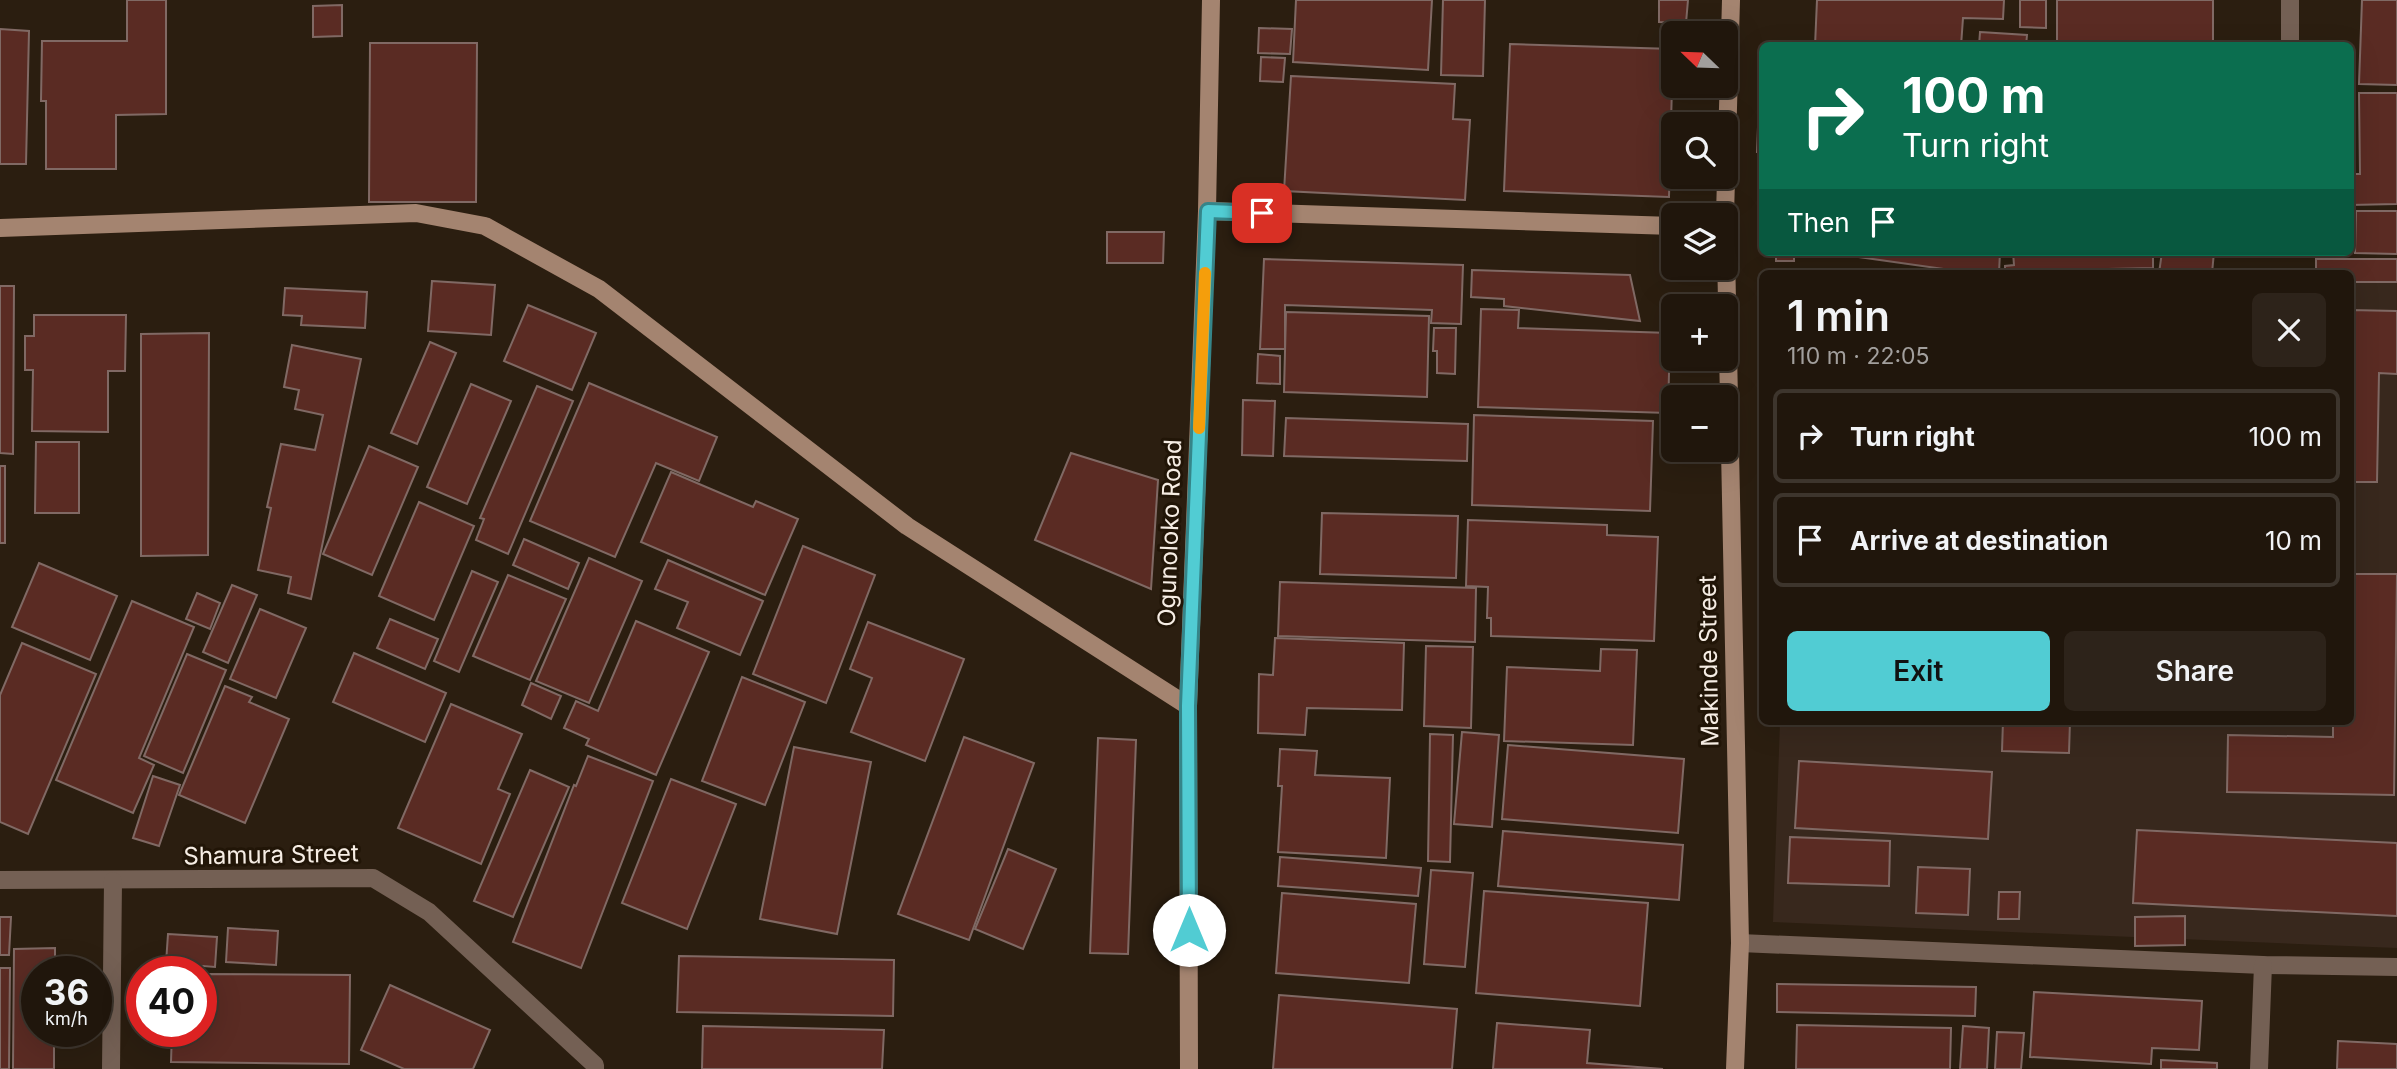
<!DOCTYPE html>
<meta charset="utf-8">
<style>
:root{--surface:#20160c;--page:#2d231a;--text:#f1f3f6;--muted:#a29f9d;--line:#3d352d;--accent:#51ccd3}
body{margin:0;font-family:Inter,sans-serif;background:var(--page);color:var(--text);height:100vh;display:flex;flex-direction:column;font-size:26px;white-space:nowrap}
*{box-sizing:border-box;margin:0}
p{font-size:23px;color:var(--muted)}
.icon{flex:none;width:38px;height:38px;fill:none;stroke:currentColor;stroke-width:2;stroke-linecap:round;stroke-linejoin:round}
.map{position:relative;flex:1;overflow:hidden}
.sheet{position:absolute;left:1759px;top:270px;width:595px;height:455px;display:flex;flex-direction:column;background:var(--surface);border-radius:10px;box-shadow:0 7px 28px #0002,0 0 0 2px var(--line)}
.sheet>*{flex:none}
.guide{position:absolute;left:1759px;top:42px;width:595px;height:214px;border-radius:10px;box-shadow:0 7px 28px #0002,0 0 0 2px var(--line);background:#0b6e4f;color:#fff;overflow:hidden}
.needle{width:46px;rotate:293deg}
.fabs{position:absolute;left:1661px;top:21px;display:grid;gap:14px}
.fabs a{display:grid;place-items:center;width:77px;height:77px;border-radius:10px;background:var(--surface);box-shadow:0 7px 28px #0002,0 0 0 2px var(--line);font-size:35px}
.speed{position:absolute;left:21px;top:956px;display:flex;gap:14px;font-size:35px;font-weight:700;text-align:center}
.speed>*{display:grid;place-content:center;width:91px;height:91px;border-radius:50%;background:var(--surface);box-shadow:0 7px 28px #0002,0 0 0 2px var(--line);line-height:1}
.speed small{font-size:18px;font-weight:400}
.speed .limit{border:10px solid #d22;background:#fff;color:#111}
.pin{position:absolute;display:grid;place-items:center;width:60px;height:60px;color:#fff;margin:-30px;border-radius:14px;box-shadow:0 4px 10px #0006}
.me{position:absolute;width:77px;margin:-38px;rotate:0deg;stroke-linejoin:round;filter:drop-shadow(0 0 5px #0008)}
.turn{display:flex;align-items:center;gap:24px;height:147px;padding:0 28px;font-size:32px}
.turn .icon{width:91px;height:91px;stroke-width:2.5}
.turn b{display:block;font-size:49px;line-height:60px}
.then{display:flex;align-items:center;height:66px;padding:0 28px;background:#0003;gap:14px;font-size:26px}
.round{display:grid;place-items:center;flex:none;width:74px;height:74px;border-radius:10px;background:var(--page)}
.head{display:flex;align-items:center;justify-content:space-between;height:119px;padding:0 28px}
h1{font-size:42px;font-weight:600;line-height:52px}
.button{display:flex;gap:14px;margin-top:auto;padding:14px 28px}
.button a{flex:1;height:80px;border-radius:10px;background:var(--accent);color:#111;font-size:28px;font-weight:600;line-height:80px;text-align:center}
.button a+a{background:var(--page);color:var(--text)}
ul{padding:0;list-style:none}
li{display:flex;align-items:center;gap:21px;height:94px;margin:0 14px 10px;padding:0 14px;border:4px solid var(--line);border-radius:10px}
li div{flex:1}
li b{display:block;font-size:26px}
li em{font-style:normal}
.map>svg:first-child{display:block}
.education{fill:#38281d}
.building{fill:#5a2b23;stroke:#806964;stroke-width:2}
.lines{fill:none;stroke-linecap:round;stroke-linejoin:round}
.street{stroke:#746054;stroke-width:18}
.secondary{stroke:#a48470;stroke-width:18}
.route-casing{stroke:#358589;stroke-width:18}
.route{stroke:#51ccd3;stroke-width:12}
.slow{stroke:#f59e0b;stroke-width:12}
.labels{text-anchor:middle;stroke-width:6;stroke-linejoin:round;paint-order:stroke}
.street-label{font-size:24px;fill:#f6ede4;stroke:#211507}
</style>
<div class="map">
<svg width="2397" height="1069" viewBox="0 0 2397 1069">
<rect width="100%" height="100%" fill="#2b1e10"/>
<path class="education" d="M2350 278H2397V948L1773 922 1780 721H2350Z"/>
<g class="building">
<path d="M127 0H166V114L116 115V169H46V101H41L42 41H127Z"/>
<path d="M1296 0H1432L1428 70 1293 62Z"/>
<path d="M1443 0H1485L1483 76 1441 75Z"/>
<path d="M1659 0H1688L1686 23 1659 22Z"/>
<path d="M1817 0H2004L2003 19 1963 18 1961 46H1815Z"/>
<path d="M2020 0H2046V28L2020 27Z"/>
<rect x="2057" y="0" width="156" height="46"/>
<path d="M2362 0H2397V85L2359 84Z"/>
<path d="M342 5V36L313 37V6Z"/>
<path d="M1259 28 1292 29 1290 54 1258 53Z"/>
<path d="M0 29 29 31 26 164H0Z"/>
<path d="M1980 32 2027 35 2026 46H1979Z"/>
<path d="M370 43H477L476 202H369Z"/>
<path d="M1510 44 1673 49 1669 197 1504 191Z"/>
<path d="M1261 57 1285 58 1283 82 1260 81Z"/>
<path d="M1291 76 1455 84 1453 119 1470 120 1465 200 1284 191Z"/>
<path d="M2359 93H2397V204L2350 205V174H2360Z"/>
<path d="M1762 126V152H1757L1758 127Z"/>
<path d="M2356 211H2397V254L2355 253Z"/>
<path d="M1107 232H1164L1163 263H1107Z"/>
<rect x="1776" y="252" width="18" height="9"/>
<path d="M1823 252H2000L1999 273H1972Z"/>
<path d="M2013 252H2153V268L2109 269V273H2091V270L2005 273V266L2014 265Z"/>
<path d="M2162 252H2214L2212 273H2159Z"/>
<path d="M1264 259 1463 265 1461 324 1431 323 1432 310 1285 305V349H1260Z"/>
<path d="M2316 259H2397V282H2350V273H2316Z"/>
<path d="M1472 270 1630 275 1640 321 1504 306V299L1471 297Z"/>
<path d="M432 281 495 285 491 335 428 331Z"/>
<path d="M0 286H14L13 454 0 453Z"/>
<path d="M285 288 367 292 365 328 301 325 302 316 283 315Z"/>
<path d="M528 305 596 333 572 390 504 361Z"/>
<path d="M1481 309 1519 310 1518 328 1670 333 1668 413 1478 407Z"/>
<path d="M2350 310 2397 311V374L2379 373 2377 482H2350Z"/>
<path d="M1286 312 1429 316 1427 397 1284 392Z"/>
<path d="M34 315H126L125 371H108V432L32 431 33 370H25V336H34Z"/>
<path d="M1434 328H1456L1455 374 1437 373V351H1433Z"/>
<path d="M209 333 208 555 141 556V334Z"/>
<path d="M430 342 456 353 417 444 391 433Z"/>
<path d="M292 345 361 359 311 599 288 593 291 577 258 570 271 508 267 507 281 444 315 450 323 415 295 409 299 390 284 387Z"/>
<path d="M1258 354 1280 356V384L1257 383Z"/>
<path d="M589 383 717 437 699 481 656 463 615 557 530 521Z"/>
<path d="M471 384 511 401 467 504 427 487Z"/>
<path d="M537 386 573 401 508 554 476 540 484 519 480 518Z"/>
<path d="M1243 400 1275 401 1273 456 1242 455Z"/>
<path d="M1474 415 1653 421 1650 511 1472 505Z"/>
<path d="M1286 418 1468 424 1467 461 1284 456Z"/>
<path d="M36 442H79V513H35Z"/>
<path d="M369 446 418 467 372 575 323 554Z"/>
<path d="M1071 453 1158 480 1151 589 1035 540Z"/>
<rect x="0" y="466" width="5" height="77"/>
<path d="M671 472 753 507 756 501 798 519 765 595 641 542Z"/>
<path d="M419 502 474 526 434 620 379 596Z"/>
<path d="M1322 513 1458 516 1456 578 1320 574Z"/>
<path d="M1468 520 1607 525V535L1658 537 1654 641 1491 636V618H1487L1488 587 1466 586Z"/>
<path d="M524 539 579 563 568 589 513 565Z"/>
<path d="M803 546 875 575 826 703 753 674Z"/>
<path d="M589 558 642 581 589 703 536 681Z"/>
<path d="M668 560 763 601 740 655 677 628 688 602 655 589Z"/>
<path d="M39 563 117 596 90 660 12 627Z"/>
<path d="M472 571 498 582 459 672 434 661Z"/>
<path d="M2350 574H2397L2394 795 2227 792 2228 735 2333 737V721H2350Z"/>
<path d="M508 575 566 599 530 680 473 656Z"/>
<path d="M1280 582 1476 588 1475 642 1278 636Z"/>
<path d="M232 585 257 595 228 663 203 652Z"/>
<path d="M197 593 220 603 210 629 186 619Z"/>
<path d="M132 601 194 627 139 758 154 765 133 813 56 780Z"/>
<path d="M260 609 306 628 276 698 230 679Z"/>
<path d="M390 619 438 639 425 669 377 648Z"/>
<path d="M636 621 709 652 656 775 586 745 589 739 564 728 576 701 598 711Z"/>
<path d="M868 622 964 659 925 761 851 732 872 678 850 669Z"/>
<path d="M1275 638 1404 643 1402 710 1307 708 1305 735 1258 733 1259 674 1273 675Z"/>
<path d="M22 643 96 674 28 834 0 822V695Z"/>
<path d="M1426 646 1473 647 1471 728 1424 726Z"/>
<path d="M1601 649 1637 650 1633 745 1504 741 1507 667 1600 671Z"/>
<path d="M354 653 446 693 425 742 333 702Z"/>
<path d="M187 654 226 670 183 773 144 756Z"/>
<path d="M742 677 805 702 765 805 702 781Z"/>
<path d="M531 683 561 696 551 719 522 705Z"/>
<path d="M225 686 252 697 249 702 289 719 245 823 179 795Z"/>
<path d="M451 704 522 734 498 789 510 794 481 864 398 828Z"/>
<path d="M2003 721H2070L2069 753 2002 751Z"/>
<path d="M1462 732 1499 735 1492 827 1454 824Z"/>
<path d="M1430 734 1453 735 1450 862 1428 861Z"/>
<path d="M964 737 1034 763 969 940 898 914Z"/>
<path d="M1098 738 1136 740 1128 954 1090 953Z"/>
<path d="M1508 745 1684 759 1678 833 1502 819Z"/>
<path d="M794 747 871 762 837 934 760 919Z"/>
<path d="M1280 749 1317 751 1315 775 1390 778 1386 858 1278 852 1282 786H1278Z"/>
<path d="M588 756 653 781 581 968 513 942 574 785 576 786Z"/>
<path d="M1799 761 1992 772 1988 839 1795 828Z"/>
<path d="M530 770 569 787 513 917 474 901Z"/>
<path d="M153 776 180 785 159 846 133 838Z"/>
<path d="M671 779 736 804 687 929 622 903Z"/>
<path d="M2137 830 2397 843V916L2133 903Z"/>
<path d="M1503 831 1683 845 1679 900 1498 886Z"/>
<path d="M1790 837 1890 841 1889 886 1788 883Z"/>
<path d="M1008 849 1056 869 1023 949 975 929Z"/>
<path d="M1280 857 1421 868 1418 896 1278 886Z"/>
<path d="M1918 867 1970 869 1968 915 1916 913Z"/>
<path d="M1431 870 1473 873 1465 967 1424 964Z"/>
<path d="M1484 891 1648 903 1640 1006 1476 993Z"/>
<path d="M1999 892H2020L2019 919H1998Z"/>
<path d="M1282 893 1416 904 1409 983 1276 973Z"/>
<path d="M2185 916V945L2135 946V917Z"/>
<path d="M0 917H11L9 955H0Z"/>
<path d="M228 928 278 931 276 965 226 962Z"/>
<path d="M168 934 217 937 215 967 166 963Z"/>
<path d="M55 948V971H37V1031H54V1069H13L14 949Z"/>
<path d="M679 956 894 960 893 1016 677 1012Z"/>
<path d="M0 968H10L9 1069H0Z"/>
<path d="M201 974 350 975 349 1064 171 1062 172 1031H201Z"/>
<path d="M1777 984 1976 987 1975 1016 1777 1012Z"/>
<path d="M390 985 490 1030 473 1069H404L361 1050Z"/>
<path d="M2034 992 2202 1001 2199 1050 2152 1048 2151 1064 2030 1057Z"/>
<path d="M1279 995 1457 1009 1452 1069H1273Z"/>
<path d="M1497 1023 1590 1030 1587 1063 1663 1069H1493Z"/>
<path d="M1797 1025 1951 1028 1950 1069H1796Z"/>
<path d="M703 1026 884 1030 882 1069H702Z"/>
<path d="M1963 1026 1989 1028 1987 1069H1960Z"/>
<path d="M1997 1032 2024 1033 2021 1069H1995Z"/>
<path d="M2338 1041 2397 1044V1069H2337Z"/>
<path d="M2161 1060 2217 1063V1069H2161Z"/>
</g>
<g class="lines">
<g class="street">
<path d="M2290 46V0"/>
<path d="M0 880 373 878 429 912 595 1065V1069"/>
<path d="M1740 943 2263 965 2397 967"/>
<path d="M111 1069 113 881"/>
<path d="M2259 1069 2263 965"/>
</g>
<g class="secondary">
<path d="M1207 211 1673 226"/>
<path d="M1725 215 1731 0"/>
<path d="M0 228 416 213 485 226 599 289 907 526 1188 706"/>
<path d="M1726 252 1740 943 1735 1069"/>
<path d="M1189 1069 1188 706 1207 211 1211 0"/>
</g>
</g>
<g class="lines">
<defs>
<path id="route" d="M1189 930 1188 706 1208 211 1262 213"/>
</defs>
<use href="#route" class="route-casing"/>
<use href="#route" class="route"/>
<path class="slow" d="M1199 428 1205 273"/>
</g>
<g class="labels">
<g class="street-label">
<text transform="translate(1170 533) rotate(-88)" y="8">Ogunoloko Road</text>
<text transform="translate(1709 661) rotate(-91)" y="8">Makinde Street</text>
<text transform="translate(271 855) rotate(-1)" y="8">Shamura Street</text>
</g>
</g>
</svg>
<div class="fabs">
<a><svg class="needle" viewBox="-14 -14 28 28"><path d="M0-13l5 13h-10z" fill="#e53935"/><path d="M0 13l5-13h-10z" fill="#a29f9d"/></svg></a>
<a><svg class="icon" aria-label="search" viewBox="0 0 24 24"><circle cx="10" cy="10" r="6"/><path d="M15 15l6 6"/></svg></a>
<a><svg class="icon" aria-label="layers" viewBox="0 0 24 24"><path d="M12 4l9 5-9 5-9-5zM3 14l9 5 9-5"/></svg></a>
<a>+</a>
<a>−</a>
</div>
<div class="speed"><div>36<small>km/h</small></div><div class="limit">40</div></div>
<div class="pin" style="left:1262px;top:213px;background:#d93025"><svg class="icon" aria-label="arrive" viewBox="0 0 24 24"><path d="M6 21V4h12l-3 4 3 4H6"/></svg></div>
<svg class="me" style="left:1189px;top:930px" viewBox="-20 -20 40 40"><circle r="19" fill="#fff"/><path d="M0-13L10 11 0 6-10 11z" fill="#51ccd3"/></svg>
<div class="guide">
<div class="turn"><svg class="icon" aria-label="right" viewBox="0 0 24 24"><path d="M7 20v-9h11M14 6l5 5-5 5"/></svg><div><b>100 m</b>Turn right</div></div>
<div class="then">Then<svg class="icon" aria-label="arrive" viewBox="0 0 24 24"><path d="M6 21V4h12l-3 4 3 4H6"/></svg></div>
</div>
<section class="sheet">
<div class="head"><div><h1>1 min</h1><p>110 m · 22:05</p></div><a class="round"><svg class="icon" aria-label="close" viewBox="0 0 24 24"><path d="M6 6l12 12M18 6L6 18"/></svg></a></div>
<ul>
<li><svg class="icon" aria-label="right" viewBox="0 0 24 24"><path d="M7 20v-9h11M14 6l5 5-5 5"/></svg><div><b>Turn right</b></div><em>100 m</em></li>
<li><svg class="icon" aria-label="arrive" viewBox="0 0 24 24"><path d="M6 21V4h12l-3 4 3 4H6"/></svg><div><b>Arrive at destination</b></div><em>10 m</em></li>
</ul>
<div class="button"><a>Exit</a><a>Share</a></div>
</section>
</div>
